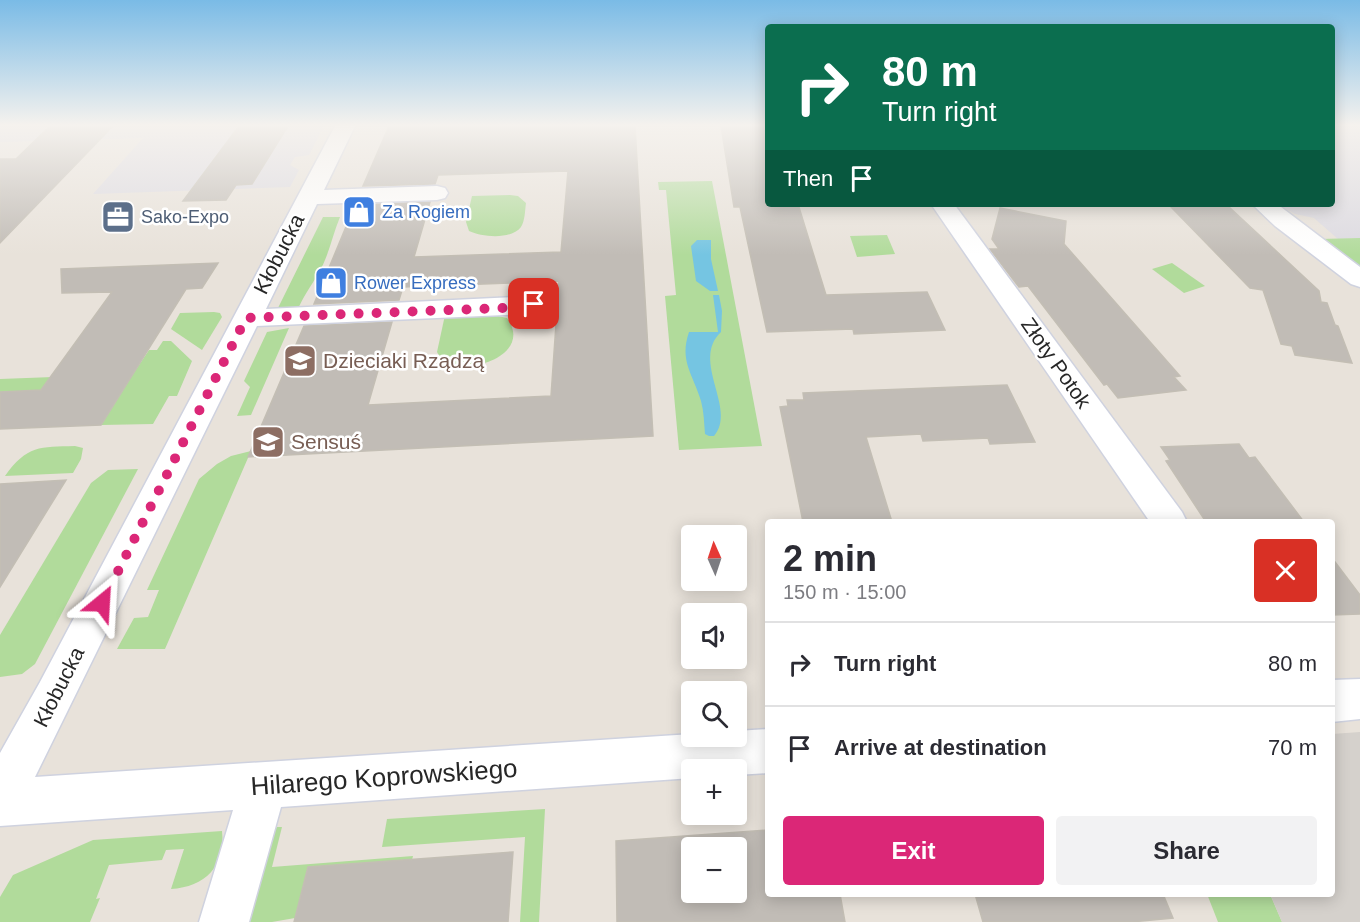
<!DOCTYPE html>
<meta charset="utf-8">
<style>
:root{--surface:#fff;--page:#f2f2f3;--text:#2b2b33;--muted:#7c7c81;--line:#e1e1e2;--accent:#db2777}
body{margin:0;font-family:Helvetica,sans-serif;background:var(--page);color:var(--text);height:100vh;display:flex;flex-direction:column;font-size:22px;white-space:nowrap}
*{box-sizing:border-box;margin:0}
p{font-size:20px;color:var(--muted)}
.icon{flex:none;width:33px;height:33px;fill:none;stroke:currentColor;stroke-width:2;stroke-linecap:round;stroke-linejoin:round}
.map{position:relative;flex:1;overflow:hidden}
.side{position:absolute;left:765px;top:519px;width:570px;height:378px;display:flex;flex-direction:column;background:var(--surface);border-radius:6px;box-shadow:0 3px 15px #0003}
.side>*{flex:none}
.top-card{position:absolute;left:765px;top:24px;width:570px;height:183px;border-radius:6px;box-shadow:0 3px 15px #0003;background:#0b6e4f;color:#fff;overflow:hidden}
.needle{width:39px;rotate:357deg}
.fabs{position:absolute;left:681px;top:525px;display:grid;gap:12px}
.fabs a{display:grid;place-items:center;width:66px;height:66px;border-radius:6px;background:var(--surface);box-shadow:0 3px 15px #0003;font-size:30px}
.pin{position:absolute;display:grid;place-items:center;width:51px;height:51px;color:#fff;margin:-26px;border-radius:12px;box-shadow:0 3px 9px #0006}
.me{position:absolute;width:66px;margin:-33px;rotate:27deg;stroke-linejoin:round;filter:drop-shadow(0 0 4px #0008)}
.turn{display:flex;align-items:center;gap:21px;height:126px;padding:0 18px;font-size:27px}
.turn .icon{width:78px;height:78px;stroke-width:2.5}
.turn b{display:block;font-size:42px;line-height:51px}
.then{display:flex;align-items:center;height:57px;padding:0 18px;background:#0003;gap:12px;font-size:22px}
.round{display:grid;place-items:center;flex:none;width:63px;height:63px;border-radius:6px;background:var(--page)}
.head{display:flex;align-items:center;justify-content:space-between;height:102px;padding:0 18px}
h1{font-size:36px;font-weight:800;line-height:45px}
.button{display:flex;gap:12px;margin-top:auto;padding:12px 18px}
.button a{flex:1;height:69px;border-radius:6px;background:var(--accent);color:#fff;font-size:24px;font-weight:800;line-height:69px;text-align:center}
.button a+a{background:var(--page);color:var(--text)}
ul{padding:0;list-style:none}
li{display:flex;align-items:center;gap:18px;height:84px;padding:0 18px;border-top:2px solid var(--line)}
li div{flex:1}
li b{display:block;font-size:22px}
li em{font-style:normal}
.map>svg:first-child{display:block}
.industrial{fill:#dcdae1}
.green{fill:#b1db9b}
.plaza{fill:#d5d1cc}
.water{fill:#75c5e2}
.building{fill:#c1bcb6;stroke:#c3beb4;stroke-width:1.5;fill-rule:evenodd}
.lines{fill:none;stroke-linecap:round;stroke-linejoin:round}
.minor-casing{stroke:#cfd2df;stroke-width:3}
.minor{fill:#fff;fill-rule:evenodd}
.route{stroke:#db2777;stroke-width:10;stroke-dasharray:0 18}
.labels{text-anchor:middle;stroke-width:5;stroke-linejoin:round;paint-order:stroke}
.far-shop-label{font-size:18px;fill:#366cbe;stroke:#fff;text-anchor:start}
.far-service-label{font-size:18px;fill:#4e5e75;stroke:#fff;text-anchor:start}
.street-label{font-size:21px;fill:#272727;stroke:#fff}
.education-label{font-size:21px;fill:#785e54;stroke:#fff;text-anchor:start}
.near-street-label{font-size:26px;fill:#272727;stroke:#fff}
</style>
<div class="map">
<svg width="1360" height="922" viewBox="0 0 1360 922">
<rect width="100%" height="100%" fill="#e8e2da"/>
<g class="industrial">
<path d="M0 126H324L309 155 295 157 290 165 299 170 290 187 93 194 143 138 0 142Z"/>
<path d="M1332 126H1360V238L1338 239 1314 218 1295 214 1278 204H1332Z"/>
</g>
<g class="green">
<path d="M712 181 762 446 679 450 665 296 676 295 666 190H659L658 182Z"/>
<path d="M510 195 518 196 526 203C525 210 525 221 521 227 511 240 482 237 469 231L466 222 472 196Z"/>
<path d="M323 217H340C332 236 329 256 318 274 311 286 303 297 297 311L280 310 278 308Z"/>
<path d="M887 235 895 254 857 257 850 236Z"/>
<path d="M1360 238V270L1319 239Z"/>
<path d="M1172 263 1205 286 1184 293 1152 269Z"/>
<path d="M214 312 220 313 222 317 202 350 171 329 180 313Z"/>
<path d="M445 315H493L507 318C537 358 452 383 437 352Z"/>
<path d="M289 328 251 415 237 416 250 387 244 381 267 332Z"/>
<path d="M163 341H171L192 361 177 396H169L153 424 101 425 125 387 0 392V379L133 374 149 350H157Z"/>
<path d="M75 446 83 448 81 459 73 473 5 476C27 445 40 447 75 446Z"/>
<path d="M251 451 165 649H117L134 618 148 617 159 590H147L199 479 217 464 231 456Z"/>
<path d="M138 469 35 664 22 674 0 677V635L91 483 108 470Z"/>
<path d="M545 809 539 922H520L525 837 382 847 387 819Z"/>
<path d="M277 827H282L272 867 413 856 412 860 308 867 295 918 272 922H245L273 833Z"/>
<path d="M222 831C226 866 205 887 171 889L184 849 166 850 162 860 109 865 96 899 100 898 90 922H0V897L13 875 93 840Z"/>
<path d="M1207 894H1270L1282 922H1218Z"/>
</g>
<path class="plaza" d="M1360 732V922H1282L1270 894H1332V734Z"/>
<g class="water">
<path d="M697 240H711V259L718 291H710L696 281 691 246Z"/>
<path d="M713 295H719L722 311 721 332C690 361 738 409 714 436H709L705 434C704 423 704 412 701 401 693 374 679 361 689 332H718Z"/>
</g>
<g class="building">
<path d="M113 126 0 243V159H16L48 128Z"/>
<path d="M239 126H288L252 184 236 185 226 200 183 201Z"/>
<path d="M389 126H635L653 436 248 457 304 326 392 322 368 405 551 396 559 281 403 287 399 300 314 304 355 205 430 202 414 257 561 252 568 171 438 175 435 184 363 186Z"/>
<path d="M721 126H763L768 141V204H798L826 295 927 292 945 330 854 334 853 329 767 332 740 207H734Z"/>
<path d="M1213 204 1216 207H1229L1319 291 1321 302 1327 303 1335 325 1338 326 1352 363 1295 355 1292 346 1281 344 1263 290 1250 288 1170 206Z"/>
<path d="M1000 208 1066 221 1064 244 1180 376 1174 377 1186 390 1118 398 1107 384 1104 385 1028 286 1019 287 990 249H999L992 239Z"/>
<path d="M218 263 202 288 186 289 101 425 0 429V392L41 390 112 292 62 293 61 269Z"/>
<path d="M1007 385 1035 442 990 444 988 438 923 441 921 434 866 437 892 522H803L780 407 788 406 787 400H804L803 393Z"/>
<path d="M1239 444 1249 458 1255 457 1304 522H1206L1166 461 1170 460 1161 447Z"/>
<path d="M66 480 0 587V484Z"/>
<path d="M1332 558 1360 595V614L1332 615Z"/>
<path d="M768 830V894H840L845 922H617L616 841ZM692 848H736V892H692Z"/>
<path d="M513 852 508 922H294L308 867Z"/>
<path d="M975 894H1163L1173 918 1131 922H983Z"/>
</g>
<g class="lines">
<defs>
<g id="minor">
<path d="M335 126H355L324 190 437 186 445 188 448 193 445 198 437 200 317 204 266 309 534 296 544 298 547 304 544 310 526 314 257 326 35 777 692 734V736H736V731L768 729V773L736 775V770H692V778L281 807 249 922H199L233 810 0 826V753L40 682Z"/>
<path d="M931 204H954L1182 512 1187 522H1150Z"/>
<path d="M1252 204H1277L1360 267V287L1351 284 1275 226Z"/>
<path d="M1360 679V719L1332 722V680Z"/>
</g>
</defs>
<use href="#minor" class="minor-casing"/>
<use href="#minor" class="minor"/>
</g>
<linearGradient id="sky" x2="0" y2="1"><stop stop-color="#7abbe6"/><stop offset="0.49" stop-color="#f5f2ee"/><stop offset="1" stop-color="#f5f2ee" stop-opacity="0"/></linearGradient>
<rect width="1360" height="255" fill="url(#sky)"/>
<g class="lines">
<path class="route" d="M102 603 246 318 503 308 534 304"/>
</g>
<defs>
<symbol id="shop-square" viewBox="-11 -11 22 22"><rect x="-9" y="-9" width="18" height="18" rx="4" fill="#3f7fe0" stroke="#fff"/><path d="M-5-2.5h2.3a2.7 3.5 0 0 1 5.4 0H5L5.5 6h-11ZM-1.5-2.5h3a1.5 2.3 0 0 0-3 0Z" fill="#fff"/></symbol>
<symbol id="office-square" viewBox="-11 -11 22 22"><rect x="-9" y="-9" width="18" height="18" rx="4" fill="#5c6f8a" stroke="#fff"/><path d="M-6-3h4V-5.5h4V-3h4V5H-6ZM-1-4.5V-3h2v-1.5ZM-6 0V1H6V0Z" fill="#fff"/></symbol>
<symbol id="school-square" viewBox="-11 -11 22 22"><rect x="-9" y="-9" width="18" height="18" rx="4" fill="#8d6e63" stroke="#fff"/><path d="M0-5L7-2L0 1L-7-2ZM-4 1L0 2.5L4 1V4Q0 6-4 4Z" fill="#fff"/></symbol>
</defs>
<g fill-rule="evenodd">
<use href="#shop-square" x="340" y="193" width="38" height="38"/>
<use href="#office-square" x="99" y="198" width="38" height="38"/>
<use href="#shop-square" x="312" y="264" width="38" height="38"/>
<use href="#school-square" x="281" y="342" width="38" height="38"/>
<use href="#school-square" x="249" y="423" width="38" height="38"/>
</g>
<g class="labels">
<g class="far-shop-label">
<text x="382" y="218">Za Rogiem</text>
<text x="354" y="289">Rower Express</text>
</g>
<g class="far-service-label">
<text x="141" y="223">Sako-Expo</text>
</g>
<g class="street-label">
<text transform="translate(279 254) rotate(-63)" y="7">Kłobucka</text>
<text transform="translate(1056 363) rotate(55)" y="7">Złoty Potok</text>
<text transform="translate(59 687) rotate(-63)" y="7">Kłobucka</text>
</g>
<g class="education-label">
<text x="323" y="368">Dzieciaki Rządzą</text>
<text x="291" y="449">Sensuś</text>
</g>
<g class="near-street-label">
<text transform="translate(384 777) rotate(-4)" y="9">Hilarego Koprowskiego</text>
</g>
</g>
</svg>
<div class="fabs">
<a><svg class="needle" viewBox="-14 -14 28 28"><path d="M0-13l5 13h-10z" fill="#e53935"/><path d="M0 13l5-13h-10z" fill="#7c7c81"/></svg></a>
<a><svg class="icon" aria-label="sound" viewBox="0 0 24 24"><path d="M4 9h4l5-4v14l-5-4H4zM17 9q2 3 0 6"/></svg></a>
<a><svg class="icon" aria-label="search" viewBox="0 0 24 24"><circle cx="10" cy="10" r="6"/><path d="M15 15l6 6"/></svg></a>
<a>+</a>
<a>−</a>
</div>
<div class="pin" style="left:534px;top:304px;background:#d93025"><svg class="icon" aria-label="arrive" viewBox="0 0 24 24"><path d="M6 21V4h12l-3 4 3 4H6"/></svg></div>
<svg class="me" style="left:102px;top:603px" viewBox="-20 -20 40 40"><path d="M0-17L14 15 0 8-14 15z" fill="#db2777" stroke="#fff" stroke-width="4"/></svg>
<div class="top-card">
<div class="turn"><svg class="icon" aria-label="right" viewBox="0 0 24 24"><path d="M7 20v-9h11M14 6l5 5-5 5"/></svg><div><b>80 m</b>Turn right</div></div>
<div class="then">Then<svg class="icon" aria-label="arrive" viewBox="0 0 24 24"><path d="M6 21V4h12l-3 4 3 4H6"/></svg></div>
</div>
<section class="side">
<div class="head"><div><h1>2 min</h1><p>150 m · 15:00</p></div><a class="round" style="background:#d93025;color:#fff"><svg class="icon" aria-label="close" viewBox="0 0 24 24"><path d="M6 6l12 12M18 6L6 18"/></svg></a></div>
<ul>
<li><svg class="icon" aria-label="right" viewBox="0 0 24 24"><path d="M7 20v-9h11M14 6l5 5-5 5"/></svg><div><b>Turn right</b></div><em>80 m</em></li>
<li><svg class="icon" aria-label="arrive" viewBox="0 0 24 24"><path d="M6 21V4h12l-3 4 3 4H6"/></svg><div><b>Arrive at destination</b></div><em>70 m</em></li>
</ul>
<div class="button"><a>Exit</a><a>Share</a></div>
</section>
</div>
